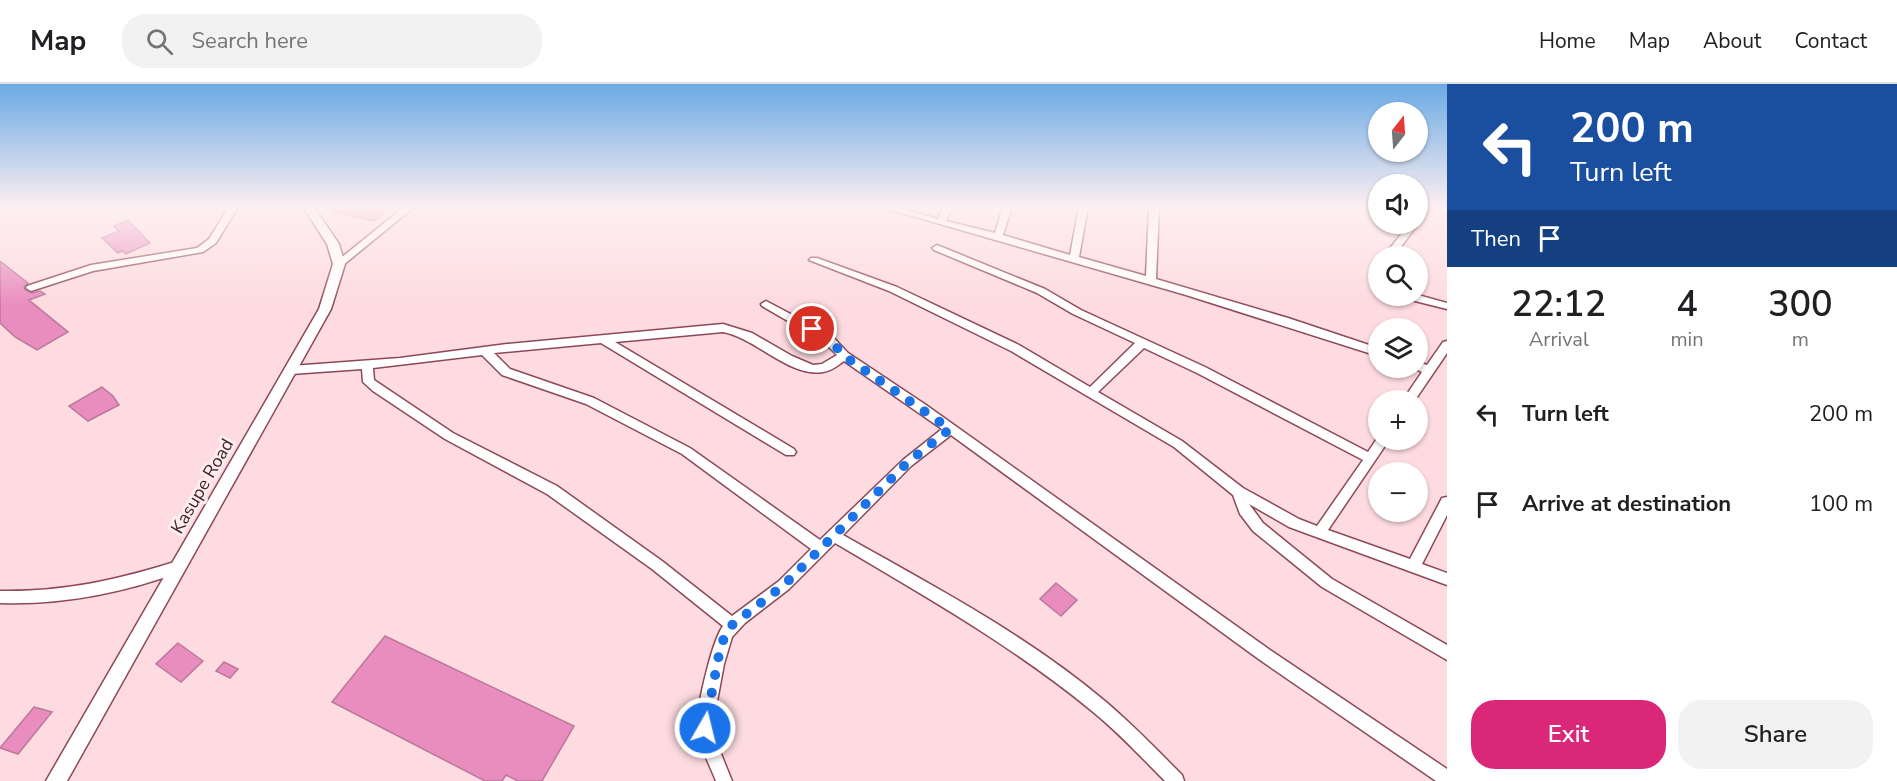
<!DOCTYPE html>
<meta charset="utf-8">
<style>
:root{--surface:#fff;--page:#f2f2f2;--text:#202124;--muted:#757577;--line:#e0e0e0;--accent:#db2777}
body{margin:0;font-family:"Nunito Sans",sans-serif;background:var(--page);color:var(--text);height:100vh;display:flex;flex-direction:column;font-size:22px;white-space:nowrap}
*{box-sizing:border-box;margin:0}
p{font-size:20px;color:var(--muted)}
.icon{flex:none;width:33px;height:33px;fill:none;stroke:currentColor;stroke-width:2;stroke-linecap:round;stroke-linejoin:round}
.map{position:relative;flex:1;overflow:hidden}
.drawer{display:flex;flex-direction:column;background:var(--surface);width:450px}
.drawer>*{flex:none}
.banner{background:#1a4fa0;color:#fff;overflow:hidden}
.needle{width:39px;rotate:17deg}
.tools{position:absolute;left:1368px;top:18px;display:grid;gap:12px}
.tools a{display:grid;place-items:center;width:60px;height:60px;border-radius:50%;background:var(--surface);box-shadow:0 2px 4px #0004;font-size:30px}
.pin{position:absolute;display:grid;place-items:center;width:51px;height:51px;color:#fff;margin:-26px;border:3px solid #fff;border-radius:50%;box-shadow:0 2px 6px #0007}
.me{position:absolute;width:66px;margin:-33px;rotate:8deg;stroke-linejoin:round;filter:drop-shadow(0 0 4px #0008)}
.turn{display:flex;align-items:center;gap:21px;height:126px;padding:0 24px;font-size:27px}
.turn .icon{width:78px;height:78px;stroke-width:2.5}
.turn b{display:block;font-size:42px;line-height:51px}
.then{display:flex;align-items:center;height:57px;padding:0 24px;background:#0003;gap:12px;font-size:22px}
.eta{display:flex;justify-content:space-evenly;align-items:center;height:102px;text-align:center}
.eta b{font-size:36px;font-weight:600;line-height:42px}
.cta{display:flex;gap:12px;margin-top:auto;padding:12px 24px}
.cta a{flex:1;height:69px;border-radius:24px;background:var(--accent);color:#fff;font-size:24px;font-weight:600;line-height:69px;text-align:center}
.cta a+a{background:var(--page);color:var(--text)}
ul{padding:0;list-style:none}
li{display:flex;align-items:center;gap:18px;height:90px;padding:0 24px}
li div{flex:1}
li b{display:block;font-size:22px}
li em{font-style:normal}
header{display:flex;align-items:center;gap:36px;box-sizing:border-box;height:84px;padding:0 30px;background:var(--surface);border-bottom:2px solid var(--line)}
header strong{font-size:28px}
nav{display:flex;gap:33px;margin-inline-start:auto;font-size:21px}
.search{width:420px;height:54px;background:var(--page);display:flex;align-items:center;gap:15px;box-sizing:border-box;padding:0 21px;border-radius:24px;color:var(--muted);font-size:22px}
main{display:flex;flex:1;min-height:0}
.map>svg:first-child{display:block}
.building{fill:#e98dbe;stroke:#bb789b;stroke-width:1.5}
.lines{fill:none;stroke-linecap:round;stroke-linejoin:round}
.minor-casing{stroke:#8d4857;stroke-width:3}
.tertiary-casing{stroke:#8d4857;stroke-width:3}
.minor{fill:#fff;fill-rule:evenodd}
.tertiary{fill:#fff;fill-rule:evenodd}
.route{stroke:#1a73e8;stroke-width:10;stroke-dasharray:0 18}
.labels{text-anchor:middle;stroke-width:6;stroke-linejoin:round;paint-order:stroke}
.street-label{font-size:18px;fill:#3d1f25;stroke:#feedf0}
</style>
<header>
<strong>Map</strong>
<div class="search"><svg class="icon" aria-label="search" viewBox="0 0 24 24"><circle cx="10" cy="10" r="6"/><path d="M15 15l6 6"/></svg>Search here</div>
<nav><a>Home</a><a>Map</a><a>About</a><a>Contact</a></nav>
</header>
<main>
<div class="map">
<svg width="1447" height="697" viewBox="0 0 1447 697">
<rect width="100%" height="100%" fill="#fddbe0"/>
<g class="building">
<path d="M334 123H374L386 126 374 137 333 128Z"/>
<path d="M128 136 150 159 126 170 122 167 118 169 102 154 119 147 114 142Z"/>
<path d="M0 177 28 199 24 203 25 206 32 209 40 207 45 210 29 216 68 248 37 266 15 253 0 239Z"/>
<path d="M102 303 113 312 119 321 88 337 69 322Z"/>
<path d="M1056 499 1077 516 1061 532 1040 515Z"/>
<path d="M385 552 574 642 542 697H518L506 691 502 697H485L332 618Z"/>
<path d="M178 559 203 577 181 598 156 580Z"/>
<path d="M224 578 238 585 230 594 216 587Z"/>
<path d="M34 623 52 628 18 670 0 664Z"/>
</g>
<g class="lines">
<defs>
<g id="minor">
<path d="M229 123H238L216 159 203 168 93 187 31 207 26 204 27 202 91 181 197 164 209 155Z"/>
<path d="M404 123H414L342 182H336V178Z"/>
<path d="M881 123H896L938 135 943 123H952L946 137 995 149 1003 123H1012L1003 151 1070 171 1079 123H1088L1079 173 1146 192 1149 123H1159L1156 195 1288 234 1378 264V272L1186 211Z"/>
<path d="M1422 123H1431L1421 136 1418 137V129Z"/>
<path d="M1409 140H1418L1394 172H1384Z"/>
<path d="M937 161 1045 205 1081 226 1205 283 1368 368 1378 353V356H1389L1328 446 1410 475 1442 414 1447 413V431L1422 480 1447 489V501L1289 443 1249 420 1263 439 1332 495 1447 561V576L1322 503 1253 447 1240 430 1233 411 1174 363 1011 267 889 207 809 176 811 174H817L897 203 1019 261 1090 303 1135 259 1073 230 1037 209 934 166 932 164ZM1144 264 1197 289 1363 376 1317 442 1299 435 1243 404 1182 357 1098 308Z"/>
<path d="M1378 193V206L1373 203V196Z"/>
<path d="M1418 211 1447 219V225L1403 214 1402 212Z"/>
<path d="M766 217 832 252 848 269 926 321 1270 566 1447 685V697H1436L1260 576 951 351 911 382 843 451C933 502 1027 551 1106 618 1133 641 1157 666 1182 691L1184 697H1165C1141 673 1118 648 1092 627 1013 562 923 511 835 459L789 505 745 539 732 553 724 580 713 639 717 660 732 697H716C709 679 697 658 697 638 698 619 712 557 723 542L652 485 547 410 445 355 373 307 363 298 362 285 291 290 285 286 291 282 400 274 507 260 723 240 752 249 792 272 813 281 822 280 837 271 824 258 762 222 761 220ZM723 248C756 254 790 294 823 288 831 287 837 282 844 277L942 345 903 376 820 456 690 364 594 314 510 285 494 269 601 259 786 371H794L796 368 794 365 615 258ZM482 271 502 291 586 320 682 370 811 465 779 497 732 532 662 477 557 402 453 349 374 296 373 284Z"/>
<path d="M1447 257V269L1415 316H1403L1422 288 1413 284H1418V278L1427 281 1443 258Z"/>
<path d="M178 477 183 479 185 483 183 487C123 509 63 521 0 519V507C64 508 117 496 178 477Z"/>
</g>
<path id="tertiary" d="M303 123H314L339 160 345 180 331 225 67 697H46L319 225 333 180 327 160Z"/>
</defs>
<use href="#minor" class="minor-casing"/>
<use href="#tertiary" class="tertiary-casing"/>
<use href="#minor" class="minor"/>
<use href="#tertiary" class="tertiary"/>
</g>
<linearGradient id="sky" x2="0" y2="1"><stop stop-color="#6aaae4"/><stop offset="0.56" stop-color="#feeff1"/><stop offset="1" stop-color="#feeff1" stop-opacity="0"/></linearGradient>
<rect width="1447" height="221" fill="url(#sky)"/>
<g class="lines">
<path class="route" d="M705 644 721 560 732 541 784 501 907 379 950 345 844 272 831 257 812 245"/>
</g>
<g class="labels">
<g class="street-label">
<text transform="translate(202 402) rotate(-60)" y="6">Kasupe Road</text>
</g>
</g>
</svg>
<div class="tools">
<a><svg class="needle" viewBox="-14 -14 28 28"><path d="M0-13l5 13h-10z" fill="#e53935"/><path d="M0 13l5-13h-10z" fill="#757577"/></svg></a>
<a><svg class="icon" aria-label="sound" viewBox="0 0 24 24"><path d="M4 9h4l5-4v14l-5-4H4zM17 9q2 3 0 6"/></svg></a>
<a><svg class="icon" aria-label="search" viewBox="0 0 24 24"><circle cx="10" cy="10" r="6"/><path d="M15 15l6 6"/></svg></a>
<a><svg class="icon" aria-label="layers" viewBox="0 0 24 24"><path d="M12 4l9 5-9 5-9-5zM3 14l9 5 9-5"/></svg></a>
<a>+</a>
<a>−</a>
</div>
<div class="pin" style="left:812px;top:245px;background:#d93025"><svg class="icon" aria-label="arrive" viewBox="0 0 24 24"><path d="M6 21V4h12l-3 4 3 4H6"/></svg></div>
<svg class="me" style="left:705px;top:644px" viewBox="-20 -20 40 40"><circle r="17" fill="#1a73e8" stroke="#fff" stroke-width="3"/><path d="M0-11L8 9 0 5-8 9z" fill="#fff"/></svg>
</div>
<section class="drawer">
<div class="banner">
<div class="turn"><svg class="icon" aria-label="left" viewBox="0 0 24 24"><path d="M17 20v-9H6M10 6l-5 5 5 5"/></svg><div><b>200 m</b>Turn left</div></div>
<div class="then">Then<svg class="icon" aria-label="arrive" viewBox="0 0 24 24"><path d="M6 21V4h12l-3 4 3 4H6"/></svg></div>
</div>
<div class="eta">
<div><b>22:12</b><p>Arrival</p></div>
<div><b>4</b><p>min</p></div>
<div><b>300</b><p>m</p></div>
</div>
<ul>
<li><svg class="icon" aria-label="left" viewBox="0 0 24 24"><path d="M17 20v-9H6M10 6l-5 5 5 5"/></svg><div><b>Turn left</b></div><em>200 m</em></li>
<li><svg class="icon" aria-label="arrive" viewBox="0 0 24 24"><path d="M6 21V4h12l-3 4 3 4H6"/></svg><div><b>Arrive at destination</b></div><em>100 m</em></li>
</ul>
<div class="cta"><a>Exit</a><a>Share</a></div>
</section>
</main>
